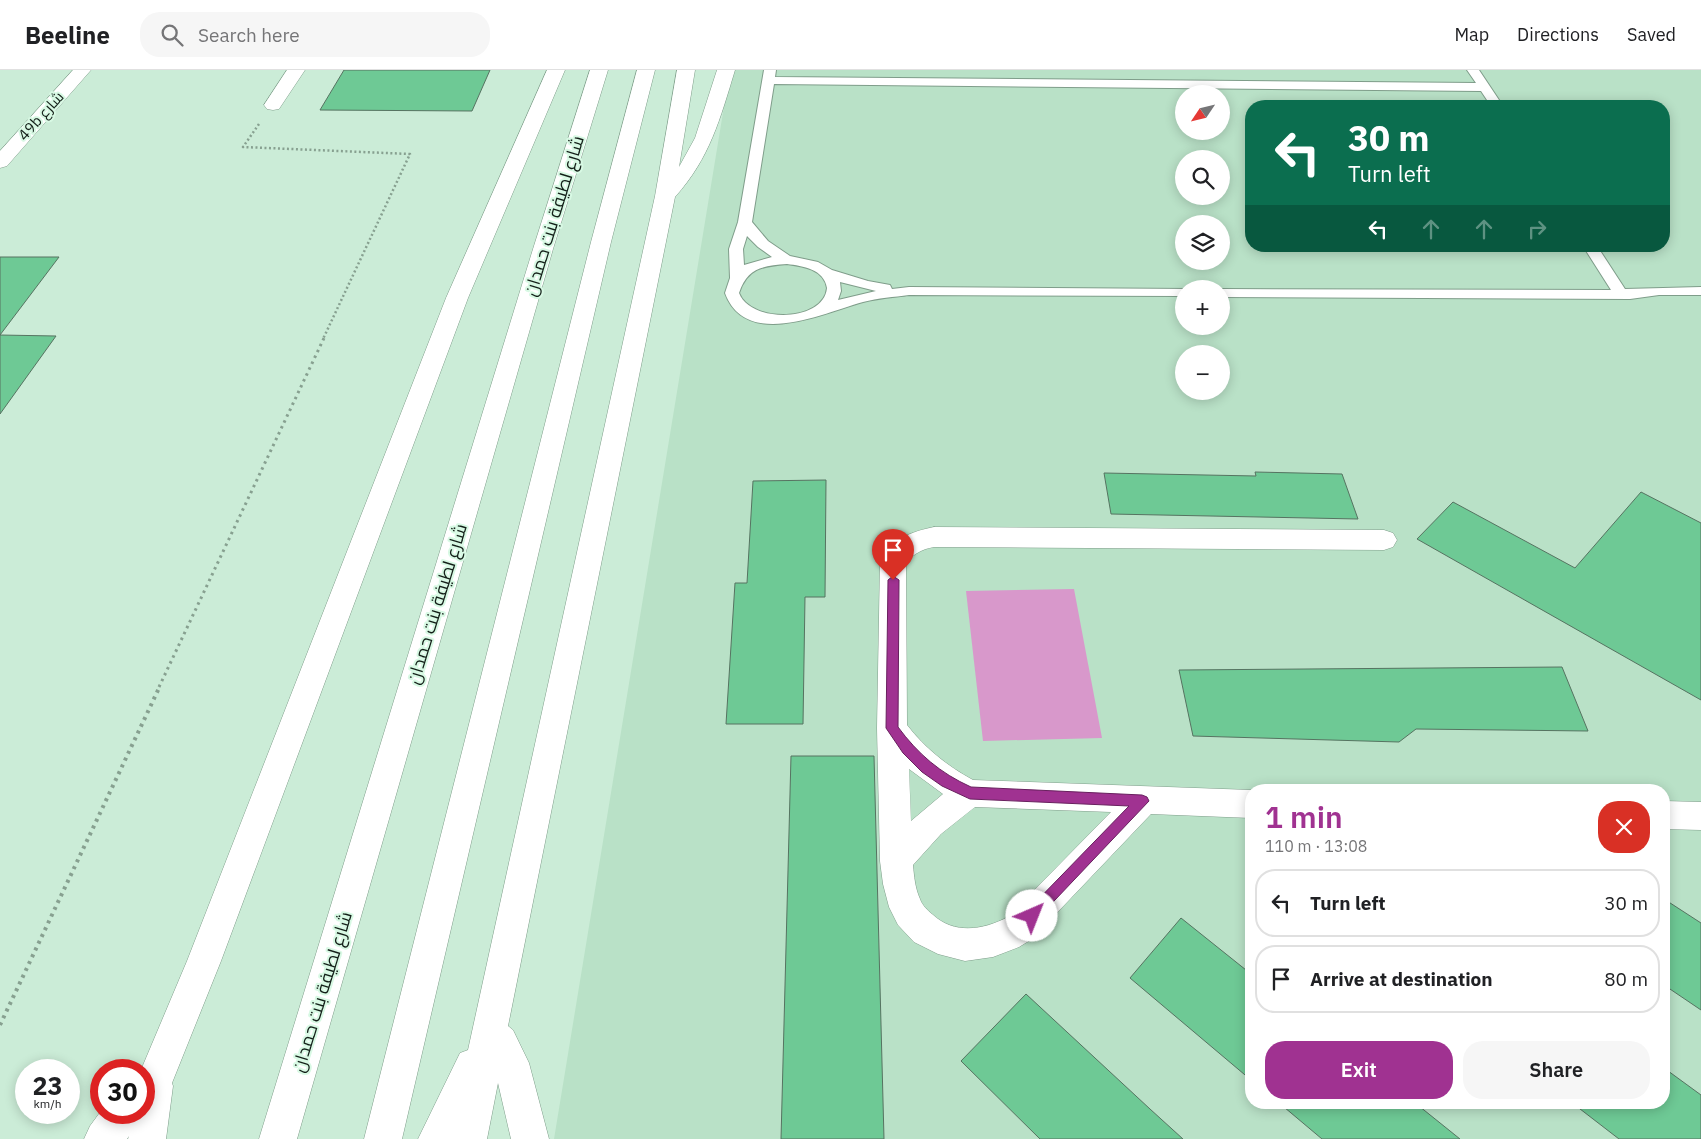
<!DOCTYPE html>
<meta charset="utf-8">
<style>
:root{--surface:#fff;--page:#f6f6f6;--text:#202124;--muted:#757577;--line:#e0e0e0;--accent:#a03291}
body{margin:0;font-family:"IBM Plex Sans",Cairo,sans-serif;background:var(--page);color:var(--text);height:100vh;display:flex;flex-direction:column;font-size:19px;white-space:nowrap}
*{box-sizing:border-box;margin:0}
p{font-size:16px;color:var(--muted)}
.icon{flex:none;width:28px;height:28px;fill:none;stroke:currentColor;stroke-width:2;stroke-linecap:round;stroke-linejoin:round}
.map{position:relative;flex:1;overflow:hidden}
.drawer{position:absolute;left:1245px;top:714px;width:425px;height:325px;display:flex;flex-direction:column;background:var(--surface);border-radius:20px;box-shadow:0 2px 12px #0003}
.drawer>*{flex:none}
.guide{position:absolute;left:1245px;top:30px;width:425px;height:152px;border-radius:20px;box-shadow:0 2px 12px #0003;background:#0b6e4f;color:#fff;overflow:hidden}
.needle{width:32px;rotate:235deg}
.tools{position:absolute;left:1175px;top:15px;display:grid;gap:10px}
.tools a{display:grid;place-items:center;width:55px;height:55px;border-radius:50%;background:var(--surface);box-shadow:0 2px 12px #0003;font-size:25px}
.speed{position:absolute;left:15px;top:989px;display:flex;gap:10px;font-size:25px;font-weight:700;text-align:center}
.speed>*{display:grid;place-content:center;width:65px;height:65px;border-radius:50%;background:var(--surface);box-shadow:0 2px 12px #0003;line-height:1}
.speed small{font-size:12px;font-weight:400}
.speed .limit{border:8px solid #d22;background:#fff;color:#111}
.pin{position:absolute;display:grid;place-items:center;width:42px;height:42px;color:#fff;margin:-51px -21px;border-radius:50% 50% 50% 0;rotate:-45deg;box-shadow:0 0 5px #0007}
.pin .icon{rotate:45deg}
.me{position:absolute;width:55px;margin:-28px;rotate:44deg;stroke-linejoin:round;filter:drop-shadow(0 0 4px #0008)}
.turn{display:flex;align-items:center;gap:18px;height:105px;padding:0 20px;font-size:22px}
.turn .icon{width:65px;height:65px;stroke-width:2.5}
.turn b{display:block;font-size:35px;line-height:42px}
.lanes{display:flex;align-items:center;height:48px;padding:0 20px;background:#0003;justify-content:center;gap:25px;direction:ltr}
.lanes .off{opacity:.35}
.round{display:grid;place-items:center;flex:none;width:52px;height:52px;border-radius:20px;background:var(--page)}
.headline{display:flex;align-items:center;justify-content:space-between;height:85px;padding:0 20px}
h1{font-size:30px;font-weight:600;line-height:38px;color:var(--accent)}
.cta{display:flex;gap:10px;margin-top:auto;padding:10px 20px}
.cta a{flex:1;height:58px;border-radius:20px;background:var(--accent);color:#fff;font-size:20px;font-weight:600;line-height:58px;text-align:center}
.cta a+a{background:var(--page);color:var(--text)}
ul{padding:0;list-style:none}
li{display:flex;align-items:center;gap:15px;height:68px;margin:0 10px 8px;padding:0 10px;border:2px solid var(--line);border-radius:20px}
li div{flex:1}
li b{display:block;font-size:19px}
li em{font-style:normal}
header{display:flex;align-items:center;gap:30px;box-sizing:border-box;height:70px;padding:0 25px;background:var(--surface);border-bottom:1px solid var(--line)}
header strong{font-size:24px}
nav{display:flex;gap:28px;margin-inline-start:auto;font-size:18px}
.search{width:350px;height:45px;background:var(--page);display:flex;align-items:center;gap:12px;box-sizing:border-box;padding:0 18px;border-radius:20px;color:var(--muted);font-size:19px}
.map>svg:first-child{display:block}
.built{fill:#b9e1c7;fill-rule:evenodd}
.green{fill:#d898cb}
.building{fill:#6ec995;stroke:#567361}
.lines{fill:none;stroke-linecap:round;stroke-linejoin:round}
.lane-casing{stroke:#7f9d8a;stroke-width:2}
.street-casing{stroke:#7f9d8a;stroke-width:1}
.secondary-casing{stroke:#7f9d8a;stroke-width:1}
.primary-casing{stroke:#7f9d8a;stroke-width:1}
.path-far2{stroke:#87a090;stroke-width:2.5;stroke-dasharray:2 2.5;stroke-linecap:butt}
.path-far1{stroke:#87a090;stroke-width:3;stroke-dasharray:2.5 4;stroke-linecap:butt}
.path{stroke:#87a090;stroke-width:4;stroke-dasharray:3 4.5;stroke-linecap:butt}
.lane{fill:#fff;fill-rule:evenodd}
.street{fill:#fff;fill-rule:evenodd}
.secondary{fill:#fff;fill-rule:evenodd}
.primary{fill:#fff;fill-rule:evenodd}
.route{fill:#a03291;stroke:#68205e}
.labels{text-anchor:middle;stroke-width:4;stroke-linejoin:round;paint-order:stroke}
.far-street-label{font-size:15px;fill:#131f18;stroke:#d8f9e4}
.street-label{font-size:18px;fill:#131f18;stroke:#d8f9e4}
</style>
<header>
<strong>Beeline</strong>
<div class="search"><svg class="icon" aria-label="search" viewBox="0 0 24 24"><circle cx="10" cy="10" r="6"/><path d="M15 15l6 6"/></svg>Search here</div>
<nav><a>Map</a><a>Directions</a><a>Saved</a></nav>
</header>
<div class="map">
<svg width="1701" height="1069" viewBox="0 0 1701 1069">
<rect width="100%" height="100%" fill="#cbecd7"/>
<path class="built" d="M730 0H1701V1069H554ZM1184 24H1221V61H1184ZM1251 36H1664V176H1251ZM1184 89H1221V126H1184ZM1184 154H1221V191H1184ZM1184 219H1221V256H1184ZM1184 284H1221V321H1184ZM1251 720H1664V1032H1251Z"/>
<path class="green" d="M1074 519 1102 668 983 671 966 521Z"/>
<g class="building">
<path d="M344 0H490L472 41 320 40Z"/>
<path d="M0 187H59L0 265 56 266 0 344Z"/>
<path d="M1255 402 1342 404 1358 449 1111 444 1104 403 1256 406Z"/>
<path d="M826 410 825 527H805L803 654H726L735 513H747L753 411Z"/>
<path d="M1641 422 1701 453V630L1417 469 1453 432 1575 498Z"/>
<path d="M1562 597 1588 661 1416 659 1399 672 1193 666 1179 600Z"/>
<path d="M791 686H874L884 1069H781Z"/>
<path d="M1664 829 1701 853V940L1664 915Z"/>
<path d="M1181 848 1251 904V1010L1130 908Z"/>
<path d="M1026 924 1150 1039 1183 1069H1040L961 991Z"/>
<path d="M1664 998 1701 1025V1069H1619L1571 1032H1664Z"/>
<path d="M1278 1032H1414L1460 1069H1322Z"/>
</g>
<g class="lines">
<defs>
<g id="lane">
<path d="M764 0H776L775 7 1476 13 1467 0H1479L1503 36H1491L1481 21 774 14 752 152 768 171 790 186 818 192 832 200 868 211 890 215 892 219 909 217 1189 219H1184V226L909 225C894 227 878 228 863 232 823 243 746 280 725 223L730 208 729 179 738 152ZM747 166 758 177 772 187 744 195 743 179ZM787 194C803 196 824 199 827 218 824 252 751 254 739 223 747 198 762 196 787 194ZM840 212 876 221 838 230 841 221Z"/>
<path d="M1583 176H1597L1625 219 1701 217V225H1659L1630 229 1221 227V219L1611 220Z"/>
</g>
<g id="street">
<path d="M73 0H91L7 96 0 98V81Z"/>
<path d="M287 0H305L279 39 273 40 267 39 264 35Z"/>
<path d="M934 457 1384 460 1393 463 1397 470 1393 477 1384 480 934 477C922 479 914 484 906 492L907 655C925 678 947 696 973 710L1251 720V748L1151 744 1032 869 1019 877 993 887 965 891 938 884 914 872 898 855 889 837 883 814 880 791 877 658 880 491C892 469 910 462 934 457ZM909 699 943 724 911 751ZM975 737 1111 742 1008 847C983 860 954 865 932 844 927 840 922 835 920 829 915 818 914 806 913 795L941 764Z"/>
<path d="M1664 731 1701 732V760L1664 759Z"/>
</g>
<g id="secondary">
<path d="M547 0H565L468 228 221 891 172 1013 173 1016 166 1069H128L129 1066 127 1069H84L90 1056 101 1041V1042H144V1000H141L187 891 446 228Z"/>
<path d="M677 0H695L679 97 695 68 717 0H735C720 49 710 88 675 127L508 956 513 960 529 993 549 1069H511L498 1013 487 1069H418L460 983 468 980 655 126Z"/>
</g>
<g id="primary">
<path d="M590 0H608L553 179 297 1069H259L533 179Z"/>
<path d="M637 0H655L611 172 402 1069H364L591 172Z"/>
</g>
</defs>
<use href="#lane" class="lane-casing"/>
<use href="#street" class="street-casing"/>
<use href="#secondary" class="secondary-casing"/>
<use href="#primary" class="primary-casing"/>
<path class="path-far2" d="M259 54 243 77 410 84 323 269"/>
<path class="path-far1" d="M159 617 324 268"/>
<path class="path" d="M0 955 160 616"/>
<use href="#lane" class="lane"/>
<use href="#street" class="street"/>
<use href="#secondary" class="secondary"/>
<use href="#primary" class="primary"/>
</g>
<path class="route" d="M893 506 899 510 898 657C918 684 940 703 971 717L1142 725 1147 727 1149 731 1036 850 1032 852 1027 850 1025 846 1027 841 1129 736 970 729 942 716 922 702 903 683 886 658 888 510Z"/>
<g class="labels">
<g class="far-street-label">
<text transform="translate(41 46) rotate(-48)" y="5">49b شارع</text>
</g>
<g class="street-label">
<text transform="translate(554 146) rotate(-73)" y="6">شارع لطيفة بنت حمدان</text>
<text transform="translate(437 534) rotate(-73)" y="6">شارع لطيفة بنت حمدان</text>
<text transform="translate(322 922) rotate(-73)" y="6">شارع لطيفة بنت حمدان</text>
</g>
</g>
</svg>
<div class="tools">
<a><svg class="needle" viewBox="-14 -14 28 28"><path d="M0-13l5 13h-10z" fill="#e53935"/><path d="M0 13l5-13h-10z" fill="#757577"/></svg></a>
<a><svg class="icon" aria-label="search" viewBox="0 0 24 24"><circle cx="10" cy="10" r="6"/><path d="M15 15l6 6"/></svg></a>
<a><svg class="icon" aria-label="layers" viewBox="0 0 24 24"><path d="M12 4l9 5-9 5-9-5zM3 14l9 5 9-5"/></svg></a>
<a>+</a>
<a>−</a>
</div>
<div class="speed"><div>23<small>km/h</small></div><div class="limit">30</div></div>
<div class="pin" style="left:893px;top:510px;background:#d93025"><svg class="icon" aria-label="arrive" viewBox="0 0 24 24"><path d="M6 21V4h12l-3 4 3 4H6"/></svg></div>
<svg class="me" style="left:1032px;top:846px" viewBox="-20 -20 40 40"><circle r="19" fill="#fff"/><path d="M0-13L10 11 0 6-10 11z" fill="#a03291"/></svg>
<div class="guide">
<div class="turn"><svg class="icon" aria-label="left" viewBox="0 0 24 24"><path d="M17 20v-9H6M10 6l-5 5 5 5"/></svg><div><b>30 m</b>Turn left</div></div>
<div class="lanes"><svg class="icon" aria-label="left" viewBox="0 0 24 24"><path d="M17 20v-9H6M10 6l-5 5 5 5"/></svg><svg class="icon off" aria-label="ahead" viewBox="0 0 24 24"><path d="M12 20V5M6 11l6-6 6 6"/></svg><svg class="icon off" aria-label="ahead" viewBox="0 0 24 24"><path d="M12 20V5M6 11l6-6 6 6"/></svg><svg class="icon off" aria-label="right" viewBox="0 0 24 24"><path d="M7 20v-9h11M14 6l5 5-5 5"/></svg></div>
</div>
<section class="drawer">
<div class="headline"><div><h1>1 min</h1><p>110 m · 13:08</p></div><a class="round" style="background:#d93025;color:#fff"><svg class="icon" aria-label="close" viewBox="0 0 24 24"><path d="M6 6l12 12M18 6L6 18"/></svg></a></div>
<ul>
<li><svg class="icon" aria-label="left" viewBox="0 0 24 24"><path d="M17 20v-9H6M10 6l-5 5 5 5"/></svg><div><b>Turn left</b></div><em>30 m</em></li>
<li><svg class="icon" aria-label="arrive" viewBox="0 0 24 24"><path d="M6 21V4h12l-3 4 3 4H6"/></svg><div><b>Arrive at destination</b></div><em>80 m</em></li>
</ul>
<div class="cta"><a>Exit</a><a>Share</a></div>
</section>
</div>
